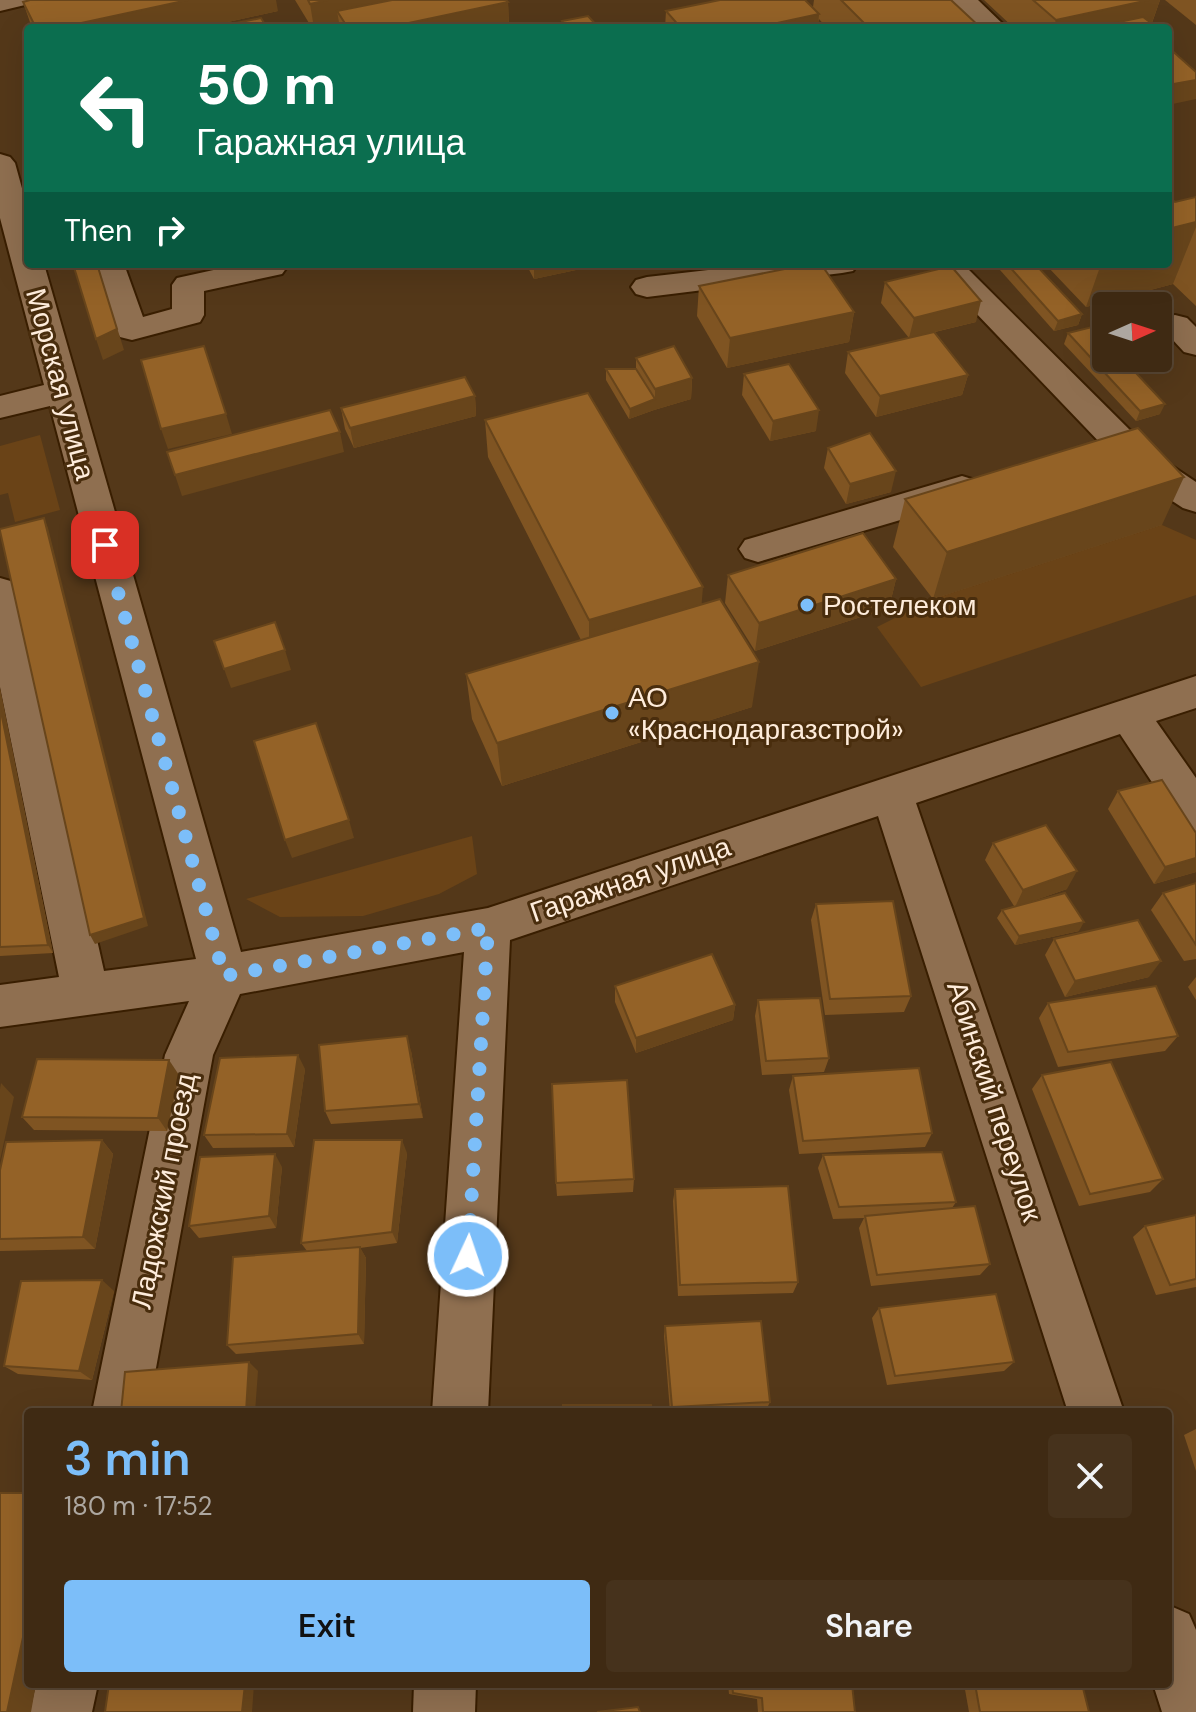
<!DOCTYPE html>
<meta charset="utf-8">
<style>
:root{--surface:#3f2a13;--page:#46321c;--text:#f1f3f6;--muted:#ada7a0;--line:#584633;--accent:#7cbef9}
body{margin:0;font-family:"DM Sans",sans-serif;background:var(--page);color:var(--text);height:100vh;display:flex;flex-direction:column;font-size:30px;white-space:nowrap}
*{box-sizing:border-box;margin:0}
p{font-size:26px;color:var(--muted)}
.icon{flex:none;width:44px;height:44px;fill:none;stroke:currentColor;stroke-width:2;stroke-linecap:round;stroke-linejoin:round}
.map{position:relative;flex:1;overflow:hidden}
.side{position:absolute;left:24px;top:1408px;width:1148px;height:280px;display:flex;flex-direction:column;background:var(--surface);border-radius:8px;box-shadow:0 8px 32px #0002,0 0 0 2px var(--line)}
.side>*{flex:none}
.hud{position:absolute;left:24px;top:24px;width:1148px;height:244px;border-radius:8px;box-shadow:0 8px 32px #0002,0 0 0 2px var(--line);background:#0b6e4f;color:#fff;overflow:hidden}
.needle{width:52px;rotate:87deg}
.fabs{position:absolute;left:1092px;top:292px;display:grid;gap:16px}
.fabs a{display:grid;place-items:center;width:80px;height:80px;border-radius:8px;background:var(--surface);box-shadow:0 8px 32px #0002,0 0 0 2px var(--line);font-size:40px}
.pin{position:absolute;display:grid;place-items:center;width:68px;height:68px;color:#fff;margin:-34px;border-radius:16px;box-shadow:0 4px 12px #0006}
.me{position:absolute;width:88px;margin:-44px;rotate:3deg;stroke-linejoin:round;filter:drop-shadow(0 0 6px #0008)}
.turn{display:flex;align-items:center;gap:28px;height:168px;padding:0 40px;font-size:36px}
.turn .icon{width:104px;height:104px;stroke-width:2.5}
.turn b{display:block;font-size:56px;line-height:68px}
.then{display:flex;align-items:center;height:76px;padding:0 40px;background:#0003;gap:16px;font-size:30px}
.round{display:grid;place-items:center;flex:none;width:84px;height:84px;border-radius:8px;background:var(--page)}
.summary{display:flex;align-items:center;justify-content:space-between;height:136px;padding:0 40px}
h1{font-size:48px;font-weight:600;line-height:60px;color:var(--accent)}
.button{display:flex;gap:16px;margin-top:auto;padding:16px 40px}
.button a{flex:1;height:92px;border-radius:8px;background:var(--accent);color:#111;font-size:32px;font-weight:600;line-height:92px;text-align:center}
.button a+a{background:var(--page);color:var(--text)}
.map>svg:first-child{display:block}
.green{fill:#6a4317}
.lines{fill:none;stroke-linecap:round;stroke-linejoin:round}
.minor-casing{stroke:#391e00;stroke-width:4}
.minor{fill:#8f6f50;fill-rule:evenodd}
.wall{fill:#7f5422}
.shaded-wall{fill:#68451b}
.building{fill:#946227;stroke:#68451b;stroke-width:2}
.route{stroke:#7cbef9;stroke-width:14;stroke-dasharray:0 25.2}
.poi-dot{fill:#7cbef9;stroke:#492d0d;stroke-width:3}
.labels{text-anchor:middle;stroke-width:6;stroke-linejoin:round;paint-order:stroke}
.street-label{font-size:28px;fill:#feecdb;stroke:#492d0d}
.poi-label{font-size:28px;fill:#feecdb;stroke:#492d0d;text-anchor:start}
</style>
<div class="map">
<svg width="1196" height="1712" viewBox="0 0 1196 1712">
<rect width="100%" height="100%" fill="#543819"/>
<g class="green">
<path d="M40 435 60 510 15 522 8 493 0 495V446Z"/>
<path d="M1162 525 1196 540V595L921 687 877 627 933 599Z"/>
<path d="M472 836 477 874 439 894 363 916 280 917 246 899Z"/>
</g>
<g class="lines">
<defs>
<g id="minor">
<path d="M0 0H29L25 5 0 11Z"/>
<path d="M950 0H978L1007 28H979Z"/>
<path d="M0 154 10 157 15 163 28 210V264H44L241 952 488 908 1196 676V708L1156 721 1196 778V831L1181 826 1120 734 916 803 1124 1412H1068L878 816 510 940 488 1412H432L464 952 240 994 213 1055 148 1412H92L165 1055 189 1001 0 1027V985L59 977 0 687V578L14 582 19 592 104 971 196 959 50 406 0 418V396L44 385 0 218Z"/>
<path d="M92 264H124L143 317 172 309V285L177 278 241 264H285L287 267 282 274 204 291V315L200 322 132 340 120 337 116 330Z"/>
<path d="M761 264H858L853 271 842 273 647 297 636 294 631 287 636 280 647 277Z"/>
<path d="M929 264H963L1154 454 1196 482V512L1183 508 1128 472Z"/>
<path d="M1175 315 1187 318 1196 327V355L1184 352 1159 325 1163 318Z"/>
<path d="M962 476 975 480 980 489 975 498 758 562 745 558 739 549 745 540Z"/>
<path d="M1168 1605 1189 1614 1196 1630V1712H1162L1153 1684H1168Z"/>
<path d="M36 1684H98L92 1712H30Z"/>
<path d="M414 1684H476L475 1712H413Z"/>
</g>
</defs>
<use href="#minor" class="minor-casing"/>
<use href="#minor" class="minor"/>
</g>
<g class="wall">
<path d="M295 0H506L508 2 509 28H310H312Z"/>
<path d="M814 0H951L981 28H827L819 19 817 28H665L666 11 813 7Z"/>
<path d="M984 0H1160L1152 23 1158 28H1014Z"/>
<path d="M1165 0H1196V25Z"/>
<path d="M23 2 278 11 201 28H32Z"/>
<path d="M1196 197V306L1173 284 1086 307 1047 266 1048 264H1168L1175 202Z"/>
<path d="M526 264H604L534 279Z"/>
<path d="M1001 264H1035L1082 314 1078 325 1054 331 1000 270Z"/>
<path d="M885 282 976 322 935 332 968 375 962 395 876 417 845 373 848 352 909 338 881 303Z"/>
<path d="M699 286 854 312 849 342 727 368 697 316Z"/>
<path d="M1068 333 1160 414 1136 421 1064 344Z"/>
<path d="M636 358 692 378 691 399 654 410 629 419 606 380V369H636Z"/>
<path d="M744 374 816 431 770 441 742 395Z"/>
<path d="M475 396 476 416 354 448 345 429 341 408Z"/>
<path d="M485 420 702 604 752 707 502 786 472 719 466 674 581 640 488 457Z"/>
<path d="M828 448 891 492 846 504 824 468Z"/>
<path d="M905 499 1162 525 933 599 893 547Z"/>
<path d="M728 575 896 579 889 608 755 651 725 603Z"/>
<path d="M0 689 53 953 0 956Z"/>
<path d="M1118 791 1196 833V872L1154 884 1108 809Z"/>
<path d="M993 843 1067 889 1021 905 1079 931 1015 945 997 918 1002 910 1014 906 985 860Z"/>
<path d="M1196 883V959L1184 961 1151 910 1163 893Z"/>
<path d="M816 904 911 996 904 1012 825 1015 811 920Z"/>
<path d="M1054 939 1149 977 1065 997 1045 955Z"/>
<path d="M1196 977V1000L1188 987Z"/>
<path d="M615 986 735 1005 733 1020 636 1053 615 1002Z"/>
<path d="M758 1000 829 1058 824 1072 762 1075 755 1016Z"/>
<path d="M1048 1003 1178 1036 1165 1051 1058 1067 1039 1018Z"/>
<path d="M411 1051 423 1118 331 1124 325 1111Z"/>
<path d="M305 1069 294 1147 213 1148 204 1135Z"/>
<path d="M179 1075 167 1131 34 1130 22 1117Z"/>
<path d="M1042 1075 1163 1179 1150 1192 1079 1206 1032 1089Z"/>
<path d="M793 1076 932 1133 925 1147 799 1154 789 1090Z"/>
<path d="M102 1140 113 1154 95 1249 0 1251V1170Z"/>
<path d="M407 1153 397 1243 360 1248 366 1258 364 1344 236 1354 227 1345 307 1251 301 1243Z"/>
<path d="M823 1155 956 1202 952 1208 990 1264 980 1275 871 1286 859 1228 864 1218 833 1219 818 1168Z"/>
<path d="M282 1167 276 1228 199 1238 189 1226Z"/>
<path d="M634 1179 633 1192 557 1196 556 1183Z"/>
<path d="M675 1189 798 1282 793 1293 678 1296 673 1201Z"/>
<path d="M1196 1215V1287L1156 1295 1133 1237 1145 1226Z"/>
<path d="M114 1291 92 1380 18 1374 4 1366Z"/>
<path d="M879 1308 1014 1362 1004 1371 887 1385 872 1318Z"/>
<path d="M665 1326 770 1402 766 1410 730 1412H670L664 1336Z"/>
<path d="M1196 1429V1471L1184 1435Z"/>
<path d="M728 1684H852L855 1712H758L757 1699 729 1694Z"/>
<path d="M964 1684H1082L1089 1712H969Z"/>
</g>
<g class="shaded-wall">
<path d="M188 0H276L278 11 201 28H58Z"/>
<path d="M328 0H476L337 11 340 28H314L310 4Z"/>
<path d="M1149 0H1160L1150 28H1053L1056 20Z"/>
<path d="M508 2 509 28H385Z"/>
<path d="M819 14 818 28H754Z"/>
<path d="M1196 80V99L1168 105V85Z"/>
<path d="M1196 222V227L1173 284 1086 307 1101 264H1168V229Z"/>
<path d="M97 264 124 350 103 360 96 339Z"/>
<path d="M534 264H604L534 279Z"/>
<path d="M981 301 976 322 909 338 914 318Z"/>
<path d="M854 312 849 342 727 368 730 338Z"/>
<path d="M1082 314 1078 325 1054 331 1058 321Z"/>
<path d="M968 375 962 395 876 417 880 396Z"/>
<path d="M692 378 691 399 654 410 629 419 630 409 655 399V389Z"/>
<path d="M475 396 476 416 354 448 350 428Z"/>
<path d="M1165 404 1160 414 1136 421 1140 411Z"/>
<path d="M819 410 816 431 770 441 773 421Z"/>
<path d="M226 414 232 434 168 449 161 429Z"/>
<path d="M340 432 344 452 182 496 175 475Z"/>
<path d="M896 471 891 492 846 504 850 484Z"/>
<path d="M1184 477 1162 525 933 599 947 552Z"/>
<path d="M44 518 48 528 148 926 95 944 90 935Z"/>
<path d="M896 579 889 608 755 651 759 623Z"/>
<path d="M703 587 700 623 589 656V620Z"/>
<path d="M285 650 291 670 231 688 224 669Z"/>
<path d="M759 662 752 707 502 786 497 743Z"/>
<path d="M0 689 53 953 48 945 0 707Z"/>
<path d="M349 820 354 838 292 858 285 840Z"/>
<path d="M1196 858V872L1154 884 1165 867Z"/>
<path d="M1077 871 1067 889 1015 907 1023 890Z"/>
<path d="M1084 922 1079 931 1015 945 1019 936Z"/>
<path d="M1161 961 1149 977 1065 997 1075 981Z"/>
<path d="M735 1005 733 1020 636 1053V1038Z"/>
<path d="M407 1036 411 1051 423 1118 419 1104Z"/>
<path d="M298 1055 305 1069 294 1147 287 1134Z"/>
<path d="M169 1060 179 1075 167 1131 158 1118Z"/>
<path d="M1 1083 14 1097 0 1160V1089Z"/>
<path d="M102 1140 113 1154 95 1249 83 1237Z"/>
<path d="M402 1140 407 1153 397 1243 392 1232Z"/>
<path d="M275 1154 282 1167 276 1228 269 1216Z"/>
<path d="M360 1247 366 1258 364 1344 358 1334Z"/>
<path d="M102 1280 114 1291 92 1380 79 1371Z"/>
<path d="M249 1362 258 1371 255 1412H246Z"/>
<path d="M28 1614V1684H36L31 1712H7Z"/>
<path d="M245 1684H254L252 1712H242Z"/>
</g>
<g class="building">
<path d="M30 0H188L58 28H36L23 2Z"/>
<path d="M308 0H328L310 4Z"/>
<path d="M392 0H506L508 2 385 28H348L337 11Z"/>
<path d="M720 0H805L819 14 754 28H681L666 11Z"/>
<path d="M841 0H951L981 28H869Z"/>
<path d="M1033 0H1149L1056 20Z"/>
<path d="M588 16 599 28H566L562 21Z"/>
<path d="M1143 17 1158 28H1090Z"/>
<path d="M261 18 267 28H211Z"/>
<path d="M166 23 169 28H139Z"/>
<path d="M323 25 325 28H310Z"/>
<path d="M1168 47 1196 72V80L1168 85Z"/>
<path d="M28 133V153L23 134Z"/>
<path d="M1168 196 1175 202 1196 197V222L1168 229Z"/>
<path d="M73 264H97L117 329 96 339Z"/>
<path d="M810 264H821L854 312 730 338 699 286Z"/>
<path d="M1007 264H1035L1082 314 1058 321Z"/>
<path d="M951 266 981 301 914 318 885 282Z"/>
<path d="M1092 327 1106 342V358H1122L1165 404 1140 411 1068 333Z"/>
<path d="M934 332 968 375 880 396 848 352Z"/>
<path d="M204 346 226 414 161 429 141 360Z"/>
<path d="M674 346 692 378 655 389 636 358Z"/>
<path d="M789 364 819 410 773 421 744 374Z"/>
<path d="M606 369H636L655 399 630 409Z"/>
<path d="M465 377 475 396 350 428 341 408Z"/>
<path d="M588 393 703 587 589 620 485 420Z"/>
<path d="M330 410 340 432 175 475 167 452Z"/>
<path d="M1138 428 1184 477 947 552 905 499Z"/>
<path d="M870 433 896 471 850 484 828 448Z"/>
<path d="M44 518 144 918 90 935 0 531V529Z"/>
<path d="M863 533 896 579 759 623 728 575Z"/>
<path d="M720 599 759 662 497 743 466 674Z"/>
<path d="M275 622 285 650 224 669 214 641Z"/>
<path d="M0 707 48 945 0 947Z"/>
<path d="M316 723 349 820 285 840 254 741Z"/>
<path d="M1162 780 1196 833V858L1165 867 1118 791Z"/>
<path d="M1046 825 1077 871 1023 890 993 843Z"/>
<path d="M1196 883V945L1163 893Z"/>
<path d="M1065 893 1084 922 1019 936 1002 910Z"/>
<path d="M893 901 911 996 830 999 816 904Z"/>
<path d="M1138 920 1161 961 1075 981 1054 939Z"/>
<path d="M712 954 735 1005 636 1038 615 986Z"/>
<path d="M1156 986 1178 1036 1068 1052 1048 1003Z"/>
<path d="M820 998 829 1058 766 1061 758 1000Z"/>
<path d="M407 1036 419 1104 325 1111 319 1045Z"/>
<path d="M298 1055 287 1134 204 1135 220 1058Z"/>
<path d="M37 1059 169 1060 158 1118 22 1117Z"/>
<path d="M1111 1062 1163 1179 1090 1194 1042 1075Z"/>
<path d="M919 1068 932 1133 803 1141 793 1076Z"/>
<path d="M627 1080 634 1179 556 1183 552 1084Z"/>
<path d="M102 1140 83 1237 0 1239V1170L6 1142Z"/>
<path d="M314 1140H402L392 1232 301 1243Z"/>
<path d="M942 1152 956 1202 839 1207 823 1155Z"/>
<path d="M275 1154 269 1216 189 1226 200 1157Z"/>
<path d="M788 1186 798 1282 680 1285 675 1189Z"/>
<path d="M975 1206 990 1264 877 1275 865 1216Z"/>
<path d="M1196 1215V1279L1170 1285 1145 1226Z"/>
<path d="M360 1247 358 1334 227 1345 233 1257Z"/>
<path d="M102 1280 79 1371 4 1366 21 1281Z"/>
<path d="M996 1294 1014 1362 895 1376 879 1308Z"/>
<path d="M761 1321 770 1402 672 1407 665 1326Z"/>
<path d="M249 1362 246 1412H121L125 1372Z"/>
<path d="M563 1405H651L652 1412H563Z"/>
<path d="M999 1408 1000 1412H962Z"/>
<path d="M0 1493H28V1614L7 1712H0Z"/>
<path d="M109 1684H245L242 1712H105Z"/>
<path d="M732 1684H852L855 1712H763L762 1698 733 1693Z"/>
<path d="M975 1684H1082L1089 1712H980Z"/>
<path d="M638 1707 640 1712H597Z"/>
</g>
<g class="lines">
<path class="route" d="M105 545 224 976 488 928 468 1256"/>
</g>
<g class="poi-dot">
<circle cx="807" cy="605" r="8"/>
<circle cx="612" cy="713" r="8"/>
</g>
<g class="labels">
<g class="street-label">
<text transform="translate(61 384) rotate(75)" y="10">Морская улица</text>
<text transform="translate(630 879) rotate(-19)" y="10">Гаражная улица</text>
<text transform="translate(995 1101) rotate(72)" y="10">Абинский переулок</text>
<text transform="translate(163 1191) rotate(-79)" y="10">Ладожский проезд</text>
</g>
<g class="poi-label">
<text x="823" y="615">Ростелеком</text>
<text x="628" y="707">АО<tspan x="628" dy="32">«Краснодаргазстрой»</tspan></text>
</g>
</g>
</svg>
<div class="fabs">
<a><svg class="needle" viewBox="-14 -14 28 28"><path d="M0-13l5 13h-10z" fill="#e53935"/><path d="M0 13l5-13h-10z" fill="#ada7a0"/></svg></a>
</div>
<div class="pin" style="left:105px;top:545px;background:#d93025"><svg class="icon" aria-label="arrive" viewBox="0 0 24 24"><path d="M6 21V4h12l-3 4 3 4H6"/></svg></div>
<svg class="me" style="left:468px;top:1256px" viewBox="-20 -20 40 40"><circle r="17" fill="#7cbef9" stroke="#fff" stroke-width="3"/><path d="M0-11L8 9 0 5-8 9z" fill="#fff"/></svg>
<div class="hud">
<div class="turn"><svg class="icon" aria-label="left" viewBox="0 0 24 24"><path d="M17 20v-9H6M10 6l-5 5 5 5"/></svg><div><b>50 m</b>Гаражная улица</div></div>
<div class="then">Then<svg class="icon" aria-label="right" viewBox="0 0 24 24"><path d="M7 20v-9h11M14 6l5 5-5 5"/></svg></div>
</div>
<section class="side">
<div class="summary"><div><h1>3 min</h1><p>180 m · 17:52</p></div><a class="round"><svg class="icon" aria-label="close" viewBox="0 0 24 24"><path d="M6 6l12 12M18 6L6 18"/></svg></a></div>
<div class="button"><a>Exit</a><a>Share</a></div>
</section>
</div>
